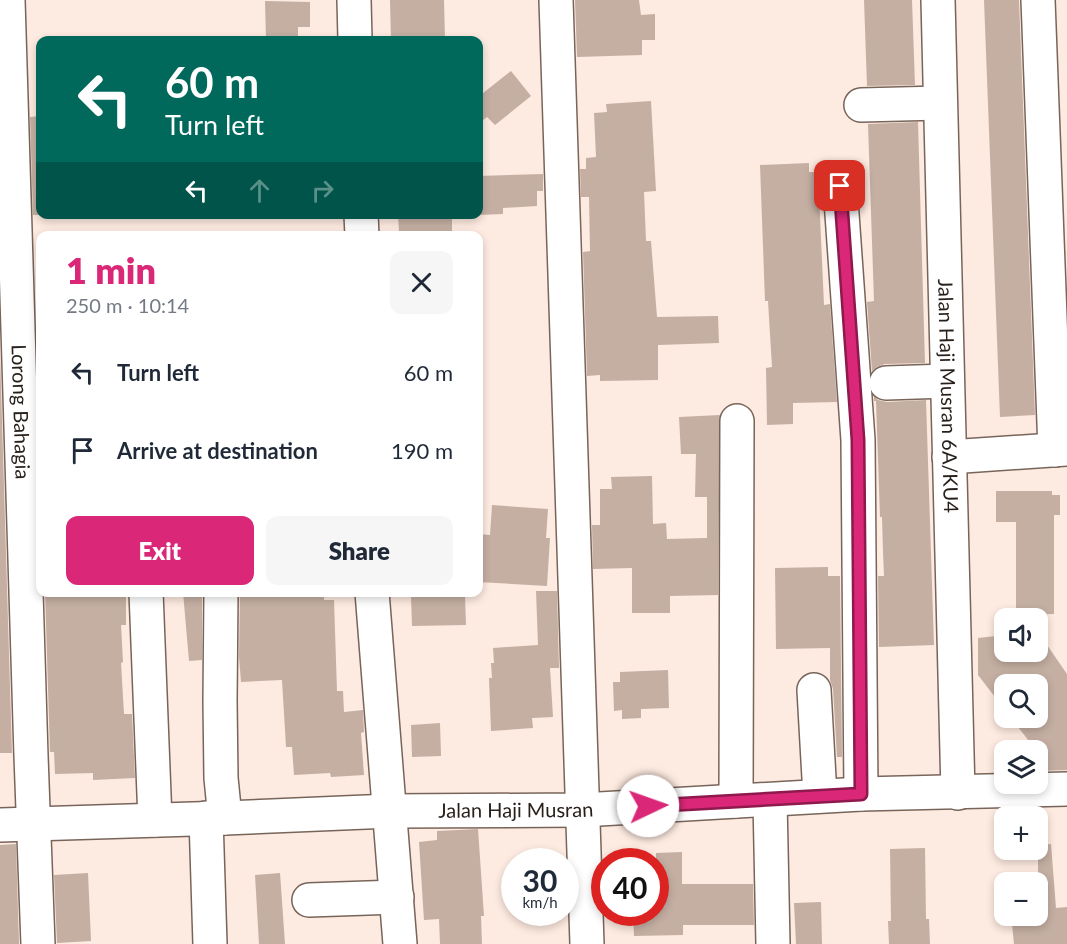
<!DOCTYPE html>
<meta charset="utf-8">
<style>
:root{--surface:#fff;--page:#f6f6f7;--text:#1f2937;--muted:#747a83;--accent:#db2777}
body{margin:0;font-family:Lato,sans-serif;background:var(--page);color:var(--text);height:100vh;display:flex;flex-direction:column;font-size:22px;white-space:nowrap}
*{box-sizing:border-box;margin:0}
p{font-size:20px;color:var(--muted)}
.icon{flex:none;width:33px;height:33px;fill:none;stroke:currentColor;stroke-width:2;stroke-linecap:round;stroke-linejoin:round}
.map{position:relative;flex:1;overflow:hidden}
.side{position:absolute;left:36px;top:231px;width:447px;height:366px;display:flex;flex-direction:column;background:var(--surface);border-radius:12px;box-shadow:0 3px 9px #0003}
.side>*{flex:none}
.guide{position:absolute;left:36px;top:36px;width:447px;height:183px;border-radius:12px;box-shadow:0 3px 9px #0003;background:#00695c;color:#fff;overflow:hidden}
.fabs{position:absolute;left:994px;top:608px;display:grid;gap:12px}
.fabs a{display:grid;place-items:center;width:54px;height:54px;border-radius:12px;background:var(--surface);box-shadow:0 3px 9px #0003;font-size:30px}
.speed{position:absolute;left:501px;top:848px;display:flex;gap:12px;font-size:30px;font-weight:700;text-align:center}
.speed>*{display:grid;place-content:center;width:78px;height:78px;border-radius:50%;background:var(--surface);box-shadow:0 3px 9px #0003;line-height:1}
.speed small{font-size:15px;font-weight:400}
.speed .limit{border:9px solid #d22;background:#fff;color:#111}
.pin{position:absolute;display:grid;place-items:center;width:51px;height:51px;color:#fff;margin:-26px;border-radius:12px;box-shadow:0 3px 9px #0006}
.me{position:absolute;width:66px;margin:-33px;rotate:87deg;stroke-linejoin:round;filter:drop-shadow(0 0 4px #0008)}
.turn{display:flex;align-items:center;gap:21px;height:126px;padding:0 30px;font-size:27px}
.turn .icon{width:78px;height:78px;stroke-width:2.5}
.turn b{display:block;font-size:42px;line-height:51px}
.lanes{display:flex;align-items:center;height:57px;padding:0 30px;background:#0003;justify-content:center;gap:30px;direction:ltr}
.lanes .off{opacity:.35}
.round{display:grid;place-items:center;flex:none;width:63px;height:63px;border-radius:12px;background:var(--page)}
.head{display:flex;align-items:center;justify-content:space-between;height:102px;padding:0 30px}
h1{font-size:36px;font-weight:800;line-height:45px;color:var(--accent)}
.cta{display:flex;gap:12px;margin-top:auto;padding:12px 30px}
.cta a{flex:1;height:69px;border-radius:12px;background:var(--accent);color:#fff;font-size:24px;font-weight:800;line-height:69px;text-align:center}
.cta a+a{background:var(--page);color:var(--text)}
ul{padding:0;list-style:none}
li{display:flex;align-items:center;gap:18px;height:78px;padding:0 30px}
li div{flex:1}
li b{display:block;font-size:22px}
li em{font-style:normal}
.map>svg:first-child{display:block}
.building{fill:#c5afa3}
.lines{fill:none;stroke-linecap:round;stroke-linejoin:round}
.minor-casing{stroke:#78655a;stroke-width:36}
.minor{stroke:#fff;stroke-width:33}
.route-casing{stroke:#8e194d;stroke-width:15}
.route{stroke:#db2777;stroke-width:10}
.labels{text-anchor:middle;stroke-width:4.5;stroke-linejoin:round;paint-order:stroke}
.street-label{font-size:20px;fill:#271f1a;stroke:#fff}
</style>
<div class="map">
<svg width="1067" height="944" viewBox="0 0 1067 944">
<rect width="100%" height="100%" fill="#fdeae0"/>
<g class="building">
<path d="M390 0H444L445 40H391Z"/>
<path d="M575 0H639L641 15 655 14V40H642V55L577 57Z"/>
<path d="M864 0H912L915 85 867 86Z"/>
<path d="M984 0H1019L1035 415 1000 417Z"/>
<path d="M265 1 310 2V27H298V40H266Z"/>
<path d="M511 71 531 96 495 125 487 117 478 124V97Z"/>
<path d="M651 101 656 191 644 192 646 241H651L657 317 718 316 719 343 658 345V380L600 381V375L587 376 583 252 590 251 589 197H581L580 169H586V158L596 157 594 113 607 112 606 104Z"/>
<path d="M40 116V215H33L30 117Z"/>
<path d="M918 122 925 363 885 364 877 367 872 371 867 302 874 301 868 124Z"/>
<path d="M809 163V172H818L824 305 830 304 837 402 793 403V424L767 425 766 368 772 367 768 301H765L760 165Z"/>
<path d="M543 174V191H537V206L503 208V214L478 215V176Z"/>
<path d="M398 214H452V232H399Z"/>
<path d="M37 325H40V452Z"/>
<path d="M0 354 12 753H0Z"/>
<path d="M874 396 878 400 887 402 926 400 934 645 879 647 878 576H884L883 552 882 517H880L876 401H874Z"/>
<path d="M720 415 718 595 670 596V613H632V568L593 569 592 525H600V489H612L611 477 652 476 653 524 666 523 667 539 707 538V497H695L696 454H681L679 417Z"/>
<path d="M996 491H1052V495H1060V515H1054V614L1016 615V522H996Z"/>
<path d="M492 505 548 509 546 538H550L547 586 478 582V534L490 535Z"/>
<path d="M828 567V576H840L842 757H837L833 689 830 680V648L776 649 775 568Z"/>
<path d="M536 591H557L559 668H550L553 717 532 718 533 728 491 731 489 678H492L491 663H494L493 648 538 645Z"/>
<path d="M45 592H126V625H121L123 662 121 663 124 714H132L135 778 93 780V773L55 774 54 752H50Z"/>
<path d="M183 592H202V660L189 661Z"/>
<path d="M240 592H275V595L324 593V600H334L337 691H343L344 712 363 710 364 732 361 733 364 775 331 777 330 773 294 775 292 747H286L282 680 241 682 239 657Z"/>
<path d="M465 595 466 625 412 626 411 596Z"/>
<path d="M1038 632 1067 674V770L1038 771V750H1036L1010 717H1038V684H1005V710L978 675V638L1005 635V651H1038Z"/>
<path d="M668 670 669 708 641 709V718L622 719V710L614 711 613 682H620V672Z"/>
<path d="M440 723 441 756 412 757 411 725Z"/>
<path d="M478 829 484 916H481L482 944H440L439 919 424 920 419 842 437 840V831Z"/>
<path d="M16 844 19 944H0V845Z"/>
<path d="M1051 844 1056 908 1067 907V944H1014L1011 915H1038V845Z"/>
<path d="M925 848 926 919H929L930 944H889L888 921H891L890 849Z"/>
<path d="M682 852V884H753L754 925H683V935L634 936 633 912H656V853Z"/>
<path d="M88 873 91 941 57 943 54 875Z"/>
<path d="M280 873 285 944H259L255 875Z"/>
<path d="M821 902 822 944H796L794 903Z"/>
</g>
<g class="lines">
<defs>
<g id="minor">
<path id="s1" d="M8 0 31 756 38 944"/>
<path d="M354 0 355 40"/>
<path d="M556 0 587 944"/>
<path id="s2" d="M938 0 958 793"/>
<path d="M1038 0 1055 450"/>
<path d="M861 105 940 103"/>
<path d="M840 186 858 440 861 794"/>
<path d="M361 214 362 236"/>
<path d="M886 383 947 381"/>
<path d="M949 457 1067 449"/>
<path d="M146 592 155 820"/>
<path d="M221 592 220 701 221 778 225 818"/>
<path d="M372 592 400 944"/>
<path d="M814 690 820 796"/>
<path d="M770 800 773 944"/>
<path d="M736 801 737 421"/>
<path d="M206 818 210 944"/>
<path id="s3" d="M0 825 225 818 390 811 582 810 861 794 1067 789"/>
<path d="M309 900 397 897"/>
</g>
</defs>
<use href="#minor" class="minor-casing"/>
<use href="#minor" class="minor"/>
</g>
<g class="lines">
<defs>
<path id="route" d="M648 806 861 794 858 440 840 186"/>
</defs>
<use href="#route" class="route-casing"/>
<use href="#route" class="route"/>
</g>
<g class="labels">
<g class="street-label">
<text dy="7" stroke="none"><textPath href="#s2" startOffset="396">Jalan Haji Musran 6A/KU4</textPath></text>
<text dy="7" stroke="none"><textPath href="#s1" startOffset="412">Lorong Bahagia</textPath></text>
<text dy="7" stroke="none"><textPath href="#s3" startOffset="516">Jalan Haji Musran</textPath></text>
</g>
</g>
</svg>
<div class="fabs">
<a><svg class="icon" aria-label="sound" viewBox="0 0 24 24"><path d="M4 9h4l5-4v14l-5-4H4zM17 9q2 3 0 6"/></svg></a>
<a><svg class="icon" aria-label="search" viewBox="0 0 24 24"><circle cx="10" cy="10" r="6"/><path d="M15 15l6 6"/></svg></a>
<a><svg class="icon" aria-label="layers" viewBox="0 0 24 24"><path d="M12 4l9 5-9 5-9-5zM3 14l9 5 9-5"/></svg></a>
<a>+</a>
<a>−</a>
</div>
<div class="speed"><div>30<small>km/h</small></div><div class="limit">40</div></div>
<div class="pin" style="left:840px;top:186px;background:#d93025"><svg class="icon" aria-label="arrive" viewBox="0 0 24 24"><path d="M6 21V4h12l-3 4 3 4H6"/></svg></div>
<svg class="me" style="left:648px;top:806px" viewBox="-20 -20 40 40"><circle r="19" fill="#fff"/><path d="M0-13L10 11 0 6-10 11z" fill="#db2777"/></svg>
<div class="guide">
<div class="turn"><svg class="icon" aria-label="left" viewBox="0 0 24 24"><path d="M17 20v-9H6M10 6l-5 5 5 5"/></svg><div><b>60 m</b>Turn left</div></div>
<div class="lanes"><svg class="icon" aria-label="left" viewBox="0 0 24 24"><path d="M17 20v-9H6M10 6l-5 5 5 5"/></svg><svg class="icon off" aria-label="ahead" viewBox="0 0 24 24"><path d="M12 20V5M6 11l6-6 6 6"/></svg><svg class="icon off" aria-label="right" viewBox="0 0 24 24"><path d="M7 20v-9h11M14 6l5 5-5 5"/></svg></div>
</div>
<section class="side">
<div class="head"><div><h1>1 min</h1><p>250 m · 10:14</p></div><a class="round"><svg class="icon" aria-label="close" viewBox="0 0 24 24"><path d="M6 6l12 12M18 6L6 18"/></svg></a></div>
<ul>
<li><svg class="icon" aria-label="left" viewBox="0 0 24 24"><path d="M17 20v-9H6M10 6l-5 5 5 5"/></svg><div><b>Turn left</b></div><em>60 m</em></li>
<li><svg class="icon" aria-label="arrive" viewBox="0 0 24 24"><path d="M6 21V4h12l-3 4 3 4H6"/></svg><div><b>Arrive at destination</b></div><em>190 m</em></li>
</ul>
<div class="cta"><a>Exit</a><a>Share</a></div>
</section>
</div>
